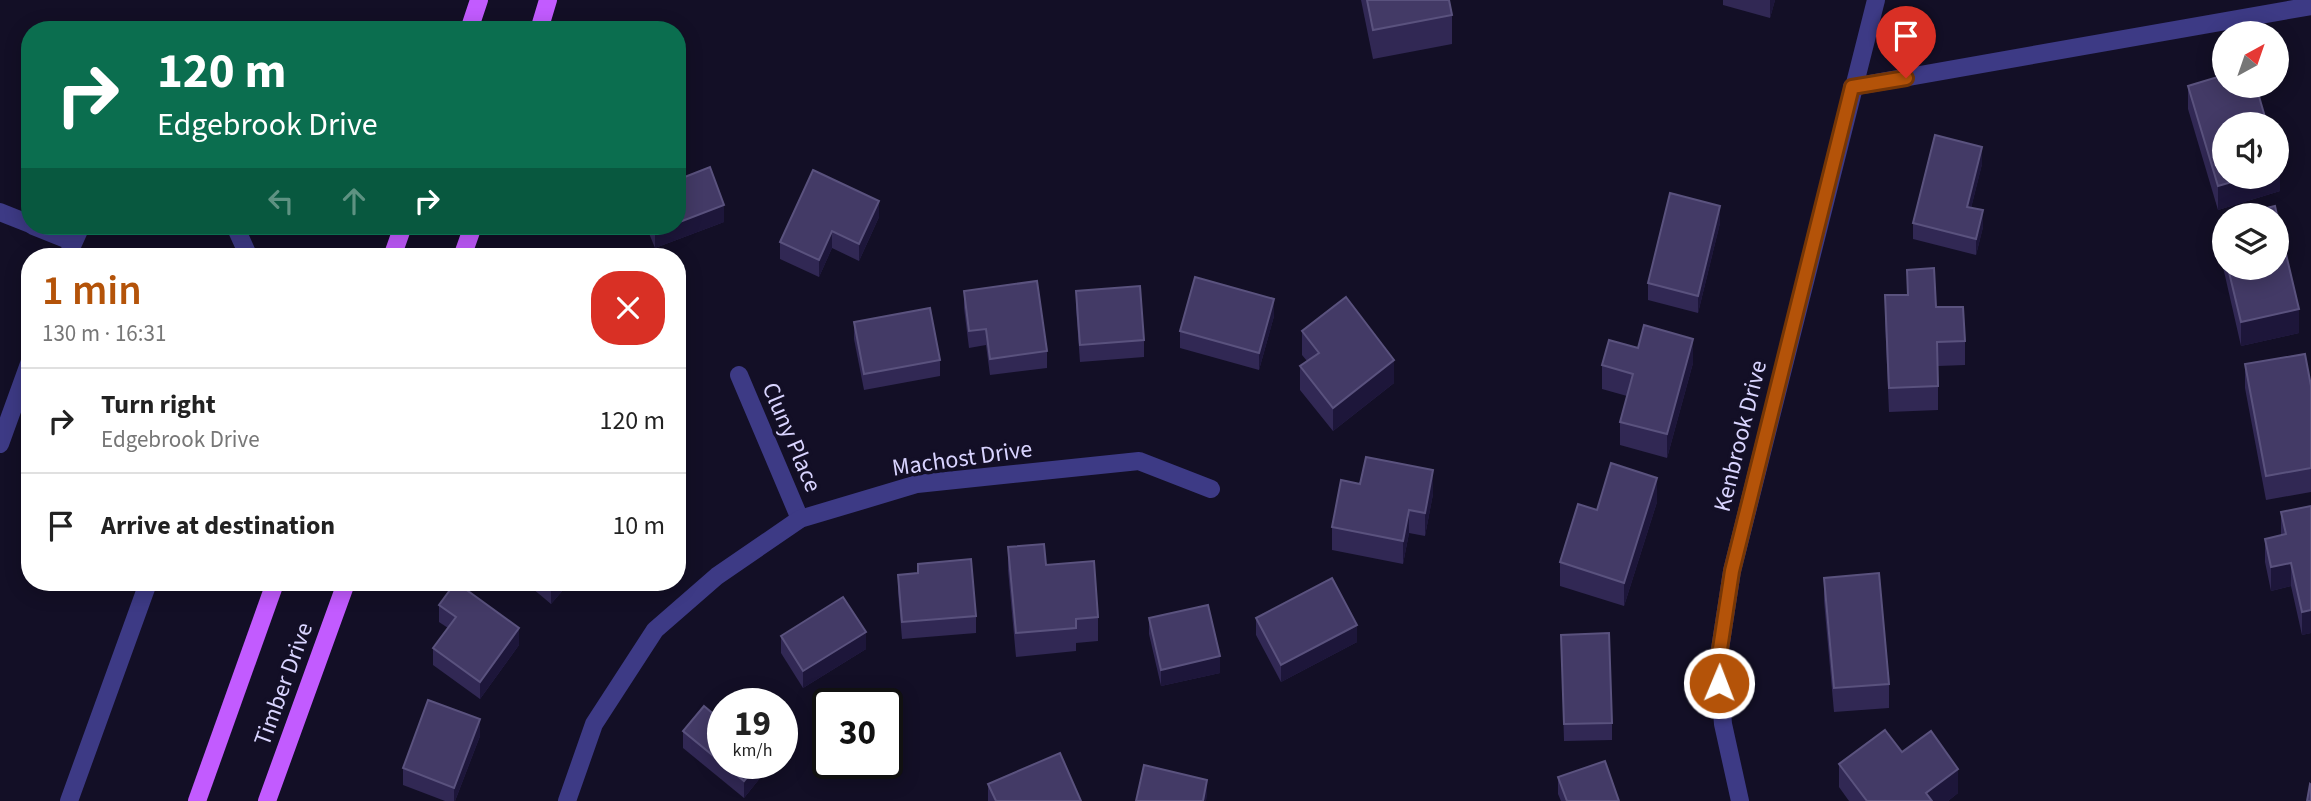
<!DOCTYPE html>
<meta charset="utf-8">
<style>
:root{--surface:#fff;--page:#f2f2f2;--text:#222;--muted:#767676;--line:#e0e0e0;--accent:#b45309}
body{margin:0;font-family:"Source Sans 3",sans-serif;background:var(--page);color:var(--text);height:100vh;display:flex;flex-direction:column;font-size:26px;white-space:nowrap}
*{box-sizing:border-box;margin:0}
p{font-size:23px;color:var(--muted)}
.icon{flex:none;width:38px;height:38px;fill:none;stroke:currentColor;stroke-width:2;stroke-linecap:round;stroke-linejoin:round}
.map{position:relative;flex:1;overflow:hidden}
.details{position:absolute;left:21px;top:248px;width:665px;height:343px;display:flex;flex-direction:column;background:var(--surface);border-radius:28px;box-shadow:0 4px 18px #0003}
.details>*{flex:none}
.banner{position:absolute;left:21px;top:21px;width:665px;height:214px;border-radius:28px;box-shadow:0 4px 18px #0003;background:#0b6e4f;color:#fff;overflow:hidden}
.needle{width:46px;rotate:40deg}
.tools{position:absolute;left:2212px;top:21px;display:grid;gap:14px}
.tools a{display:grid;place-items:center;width:77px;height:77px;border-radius:50%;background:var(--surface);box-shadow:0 4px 18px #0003;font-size:35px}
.speed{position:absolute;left:707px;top:688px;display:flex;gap:14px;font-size:35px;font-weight:700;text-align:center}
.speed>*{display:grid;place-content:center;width:91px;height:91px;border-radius:50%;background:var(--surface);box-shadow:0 4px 18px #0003;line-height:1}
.speed small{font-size:18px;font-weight:400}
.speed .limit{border:4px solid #111;border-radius:10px;background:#fff;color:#111}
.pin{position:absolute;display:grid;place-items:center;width:60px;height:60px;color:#fff;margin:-72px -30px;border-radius:50% 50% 50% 0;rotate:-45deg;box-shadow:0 0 7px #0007}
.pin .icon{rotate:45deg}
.me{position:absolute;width:77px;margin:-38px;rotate:1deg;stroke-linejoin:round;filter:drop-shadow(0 0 5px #0008)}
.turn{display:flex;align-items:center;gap:24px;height:147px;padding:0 21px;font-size:32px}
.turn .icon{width:91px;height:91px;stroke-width:2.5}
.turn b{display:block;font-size:49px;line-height:60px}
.lanes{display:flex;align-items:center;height:66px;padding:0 21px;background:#0003;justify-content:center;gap:35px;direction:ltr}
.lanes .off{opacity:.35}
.round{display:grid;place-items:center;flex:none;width:74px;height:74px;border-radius:28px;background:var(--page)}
.overview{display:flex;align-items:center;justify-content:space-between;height:119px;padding:0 21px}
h1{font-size:42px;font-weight:600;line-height:52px;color:var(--accent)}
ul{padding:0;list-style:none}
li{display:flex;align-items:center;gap:21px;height:105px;padding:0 21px;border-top:2px solid var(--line)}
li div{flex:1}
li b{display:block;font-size:26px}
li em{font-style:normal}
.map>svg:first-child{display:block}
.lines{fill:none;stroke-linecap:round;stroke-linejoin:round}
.minor{stroke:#3d3a85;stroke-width:18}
.major{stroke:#c25bff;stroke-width:18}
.wall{fill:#312854}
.shaded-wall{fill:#1d163a}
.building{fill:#433a66;stroke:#5a527e;stroke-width:2}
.route-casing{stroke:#753606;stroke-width:18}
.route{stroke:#b45309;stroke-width:12}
.labels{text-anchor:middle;stroke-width:7;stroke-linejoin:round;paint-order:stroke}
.street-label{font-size:24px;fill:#d9d4ff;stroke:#130f26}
</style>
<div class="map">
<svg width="2311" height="801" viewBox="0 0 2311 801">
<rect width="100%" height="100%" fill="#130f26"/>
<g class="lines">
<g class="minor">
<path d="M1852 87 2311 6"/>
<path d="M0 212 30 224"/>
<path d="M33 226 73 242"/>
<path d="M235 226 249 257"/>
<path d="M67 257 81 226"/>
<path d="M739 375 800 519"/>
<path d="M0 444 30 361"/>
<path d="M69 801 148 583"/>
<path d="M567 801 594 724 655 630 717 576 800 519 917 484 1139 461 1211 489"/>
<path d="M1740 801 1723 724 1718 662 1732 571 1876 0"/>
</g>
<g class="major">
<path d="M469 30 479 0"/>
<path d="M539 30 548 0"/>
<path d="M392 257 403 226"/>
<path d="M462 257 473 226"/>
<path d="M197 801 275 583"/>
<path d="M267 801 346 583"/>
</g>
</g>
<g class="wall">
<path d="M1361 0H1449L1452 15V44L1373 59Z"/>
<path d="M1723 0H1775L1770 18 1723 5Z"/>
<path d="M2188 86 2280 191 2218 210 2188 109Z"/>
<path d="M1982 164 1971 208 1983 227 1976 255 1913 239V223Z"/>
<path d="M879 217 859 261 832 248 819 277 780 259V242Z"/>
<path d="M724 222 655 248 646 226H677Z"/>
<path d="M1720 223 1698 313 1648 300V283Z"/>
<path d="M2223 243H2224V268H2277L2299 333 2241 346 2223 267Z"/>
<path d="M1907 270 1936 307 1965 341V365L1938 366V410L1889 412 1885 319V295H1907Z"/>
<path d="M964 291 1047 351V368L990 375 986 345 969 348 964 308Z"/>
<path d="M1076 291 1144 340V357L1080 362 1076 308Z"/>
<path d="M1274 316 1259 370 1180 348V331Z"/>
<path d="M854 322 940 360V376L864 390 854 339Z"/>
<path d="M1302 331 1394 383 1333 431 1300 390V366L1307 361 1302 355Z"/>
<path d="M1693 363 1667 458 1620 445V422L1627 396 1602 389V365Z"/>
<path d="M2245 364 2311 386V492L2266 500 2245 388Z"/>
<path d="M1360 484 1433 494 1425 536 1409 533 1403 564 1332 550V527Z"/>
<path d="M1657 502 1624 606 1560 586V562L1597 510Z"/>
<path d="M2311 506V633L2302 635 2291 586 2271 591 2265 562V539L2281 535V512Z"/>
<path d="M1008 547 1046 565 1098 617V641L1076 643V651L1016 657 1008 570Z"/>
<path d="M918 564 976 616V633L902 639 898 592V575L918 573Z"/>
<path d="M1824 578 1889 684V708L1834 712 1824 601Z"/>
<path d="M526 583H569L551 604Z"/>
<path d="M439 605 519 645 480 699 433 665V648L448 628 439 622Z"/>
<path d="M1149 618 1220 673 1161 686 1149 634Z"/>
<path d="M1256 618 1357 642 1281 682 1256 635Z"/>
<path d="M1561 635 1612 723V740L1564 741Z"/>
<path d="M781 636 866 649 803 688 781 653Z"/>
<path d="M683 731 772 763 744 798 683 748Z"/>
<path d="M480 736 455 801H445L403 785V768Z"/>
<path d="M1902 752 1958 793 1948 801H1849L1839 787V764Z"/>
<path d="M1558 777 1619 801H1561L1558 794Z"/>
<path d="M988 784 1081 801H988Z"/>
</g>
<g class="shaded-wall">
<path d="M1770 0H1775L1770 18Z"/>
<path d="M1982 147V164L1967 224V207Z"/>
<path d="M2280 168V191L2218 210V186L2249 177H2277V169Z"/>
<path d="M879 201V217L859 261V244Z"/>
<path d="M724 205V222L655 248V232L670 226H677V223Z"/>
<path d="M1720 206V223L1698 313V296Z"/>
<path d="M1983 210V227L1976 255V239Z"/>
<path d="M832 231V248L819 277V260Z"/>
<path d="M1274 299V316L1259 370V353Z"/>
<path d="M2299 309V333L2241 346V322Z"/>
<path d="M1693 339V363L1667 458V434Z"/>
<path d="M1394 360V383L1333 431V408Z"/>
<path d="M1433 470V494L1425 536V513Z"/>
<path d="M1657 478V502L1624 606V583Z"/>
<path d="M1409 510V533L1403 564V541Z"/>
<path d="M2291 563V586L2271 591V567Z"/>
<path d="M551 583H569L551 604Z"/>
<path d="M2311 610V633L2302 635V612Z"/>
<path d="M1357 625V642L1281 682V665Z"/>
<path d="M519 628V645L480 699V682Z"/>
<path d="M866 632V649L803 688V671Z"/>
<path d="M1220 656V673L1161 686V670Z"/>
<path d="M480 719V736L455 801H454V788Z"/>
<path d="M790 724V741L782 751V734Z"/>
<path d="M759 763H772L744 798V781Z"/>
<path d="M1958 769V793L1948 801H1926V793Z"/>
<path d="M1207 780V797L1206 801H1203Z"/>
</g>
<g class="building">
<path d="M1367 0H1449L1452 15 1373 30Z"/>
<path d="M2224 75V86H2256L2267 124H2224V177H2249L2218 186 2188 86Z"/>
<path d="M1935 135 1982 147 1967 207 1983 210 1976 239 1913 223Z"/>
<path d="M2277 156 2280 168 2277 169Z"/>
<path d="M710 167 724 205 677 223V180Z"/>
<path d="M813 170 879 201 859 244 832 231 819 260 780 242Z"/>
<path d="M1670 193 1720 206 1698 296 1648 283Z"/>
<path d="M2275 206 2277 215H2237Z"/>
<path d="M2277 216 2299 309 2241 322 2228 268H2277Z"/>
<path d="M653 226H670L655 232Z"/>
<path d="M1934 268 1936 307H1963L1965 341 1937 342 1938 386 1889 388 1885 295H1908L1907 270Z"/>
<path d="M1195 277 1274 299 1259 353 1180 331Z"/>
<path d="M1037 281 1047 351 990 359 986 329 969 331 964 291Z"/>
<path d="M1140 286 1144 340 1080 345 1076 291Z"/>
<path d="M1346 297 1394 360 1333 408 1300 366 1319 353 1302 331Z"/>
<path d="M930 308 940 360 864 374 854 322Z"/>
<path d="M1644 325 1693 339 1667 434 1620 422 1633 374 1602 365 1609 340 1638 348Z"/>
<path d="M2305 354 2311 386V468L2266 476 2245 364Z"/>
<path d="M1366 457 1433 470 1425 513 1409 510 1403 541 1332 527 1341 480 1360 484Z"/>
<path d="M1611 463 1657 478 1624 583 1560 562 1578 504 1597 510Z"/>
<path d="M2311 506V610L2302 612 2291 563 2271 567 2265 539 2286 534 2281 512Z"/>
<path d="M1044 544 1046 565 1094 561 1098 617 1076 619V628L1016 633 1008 547Z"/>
<path d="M971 559 976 616 902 622 898 575 918 573V564Z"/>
<path d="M1879 573 1889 684 1834 688 1824 578Z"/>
<path d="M1332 578 1357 625 1281 665 1256 618Z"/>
<path d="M455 583H457L519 628 480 682 433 648 456 617 439 605Z"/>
<path d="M843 597 866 632 803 671 781 636Z"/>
<path d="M1208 605 1220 656 1161 670 1149 618Z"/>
<path d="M1609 633 1612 723 1564 724 1561 635Z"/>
<path d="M749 691 765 704H739Z"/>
<path d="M428 700 480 719 454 788 403 768Z"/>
<path d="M704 706 723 722V763H759L744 781 683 731Z"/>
<path d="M782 718 790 724 782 734Z"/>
<path d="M1885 730 1902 752 1931 731 1958 769 1926 793 1932 801H1867L1839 764Z"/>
<path d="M1060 753 1081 801H996L988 784Z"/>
<path d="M1605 761 1619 801H1567L1558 777Z"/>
<path d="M1144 765 1207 780 1203 801H1136Z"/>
<path d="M2310 784 2311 785V801H2307Z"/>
</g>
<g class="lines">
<defs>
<path id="route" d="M1719 683 1718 662 1732 571 1852 87 1906 78"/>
</defs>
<use href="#route" class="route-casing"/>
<use href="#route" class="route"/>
</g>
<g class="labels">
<g class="street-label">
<text transform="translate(1740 436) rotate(-76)" y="8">Kenbrook Drive</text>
<text transform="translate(792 437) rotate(67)" y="8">Cluny Place</text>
<text transform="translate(962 458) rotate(-8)" y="8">Machost Drive</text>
<text transform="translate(283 684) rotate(-70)" y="8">Timber Drive</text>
</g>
</g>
</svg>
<div class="tools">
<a><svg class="needle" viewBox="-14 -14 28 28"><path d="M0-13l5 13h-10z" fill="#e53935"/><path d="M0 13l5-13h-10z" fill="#767676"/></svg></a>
<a><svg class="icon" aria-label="sound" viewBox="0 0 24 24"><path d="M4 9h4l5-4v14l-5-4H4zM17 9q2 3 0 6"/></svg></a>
<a><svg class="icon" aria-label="layers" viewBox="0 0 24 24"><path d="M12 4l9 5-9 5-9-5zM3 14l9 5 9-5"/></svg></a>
</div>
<div class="speed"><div>19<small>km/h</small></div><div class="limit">30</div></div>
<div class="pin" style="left:1906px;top:78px;background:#d93025"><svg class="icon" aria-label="arrive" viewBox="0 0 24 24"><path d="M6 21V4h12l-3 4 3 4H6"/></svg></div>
<svg class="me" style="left:1719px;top:683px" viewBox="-20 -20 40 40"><circle r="17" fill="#b45309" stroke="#fff" stroke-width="3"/><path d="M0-11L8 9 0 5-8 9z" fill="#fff"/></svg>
<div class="banner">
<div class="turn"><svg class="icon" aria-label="right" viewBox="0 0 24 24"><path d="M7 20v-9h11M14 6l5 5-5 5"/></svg><div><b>120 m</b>Edgebrook Drive</div></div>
<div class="lanes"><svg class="icon off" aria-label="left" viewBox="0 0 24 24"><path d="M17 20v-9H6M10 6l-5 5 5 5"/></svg><svg class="icon off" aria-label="ahead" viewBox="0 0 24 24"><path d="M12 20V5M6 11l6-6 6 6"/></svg><svg class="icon" aria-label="right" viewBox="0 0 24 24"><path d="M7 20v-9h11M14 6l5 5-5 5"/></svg></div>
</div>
<section class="details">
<div class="overview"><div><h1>1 min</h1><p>130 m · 16:31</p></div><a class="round" style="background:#d93025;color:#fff"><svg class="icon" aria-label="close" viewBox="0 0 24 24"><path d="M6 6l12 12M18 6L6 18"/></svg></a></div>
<ul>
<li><svg class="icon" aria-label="right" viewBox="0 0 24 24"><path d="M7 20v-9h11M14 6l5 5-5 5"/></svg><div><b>Turn right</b><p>Edgebrook Drive</p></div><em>120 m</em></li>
<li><svg class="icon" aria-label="arrive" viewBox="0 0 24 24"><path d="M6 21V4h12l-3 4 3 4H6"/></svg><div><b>Arrive at destination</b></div><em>10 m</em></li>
</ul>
</section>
</div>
